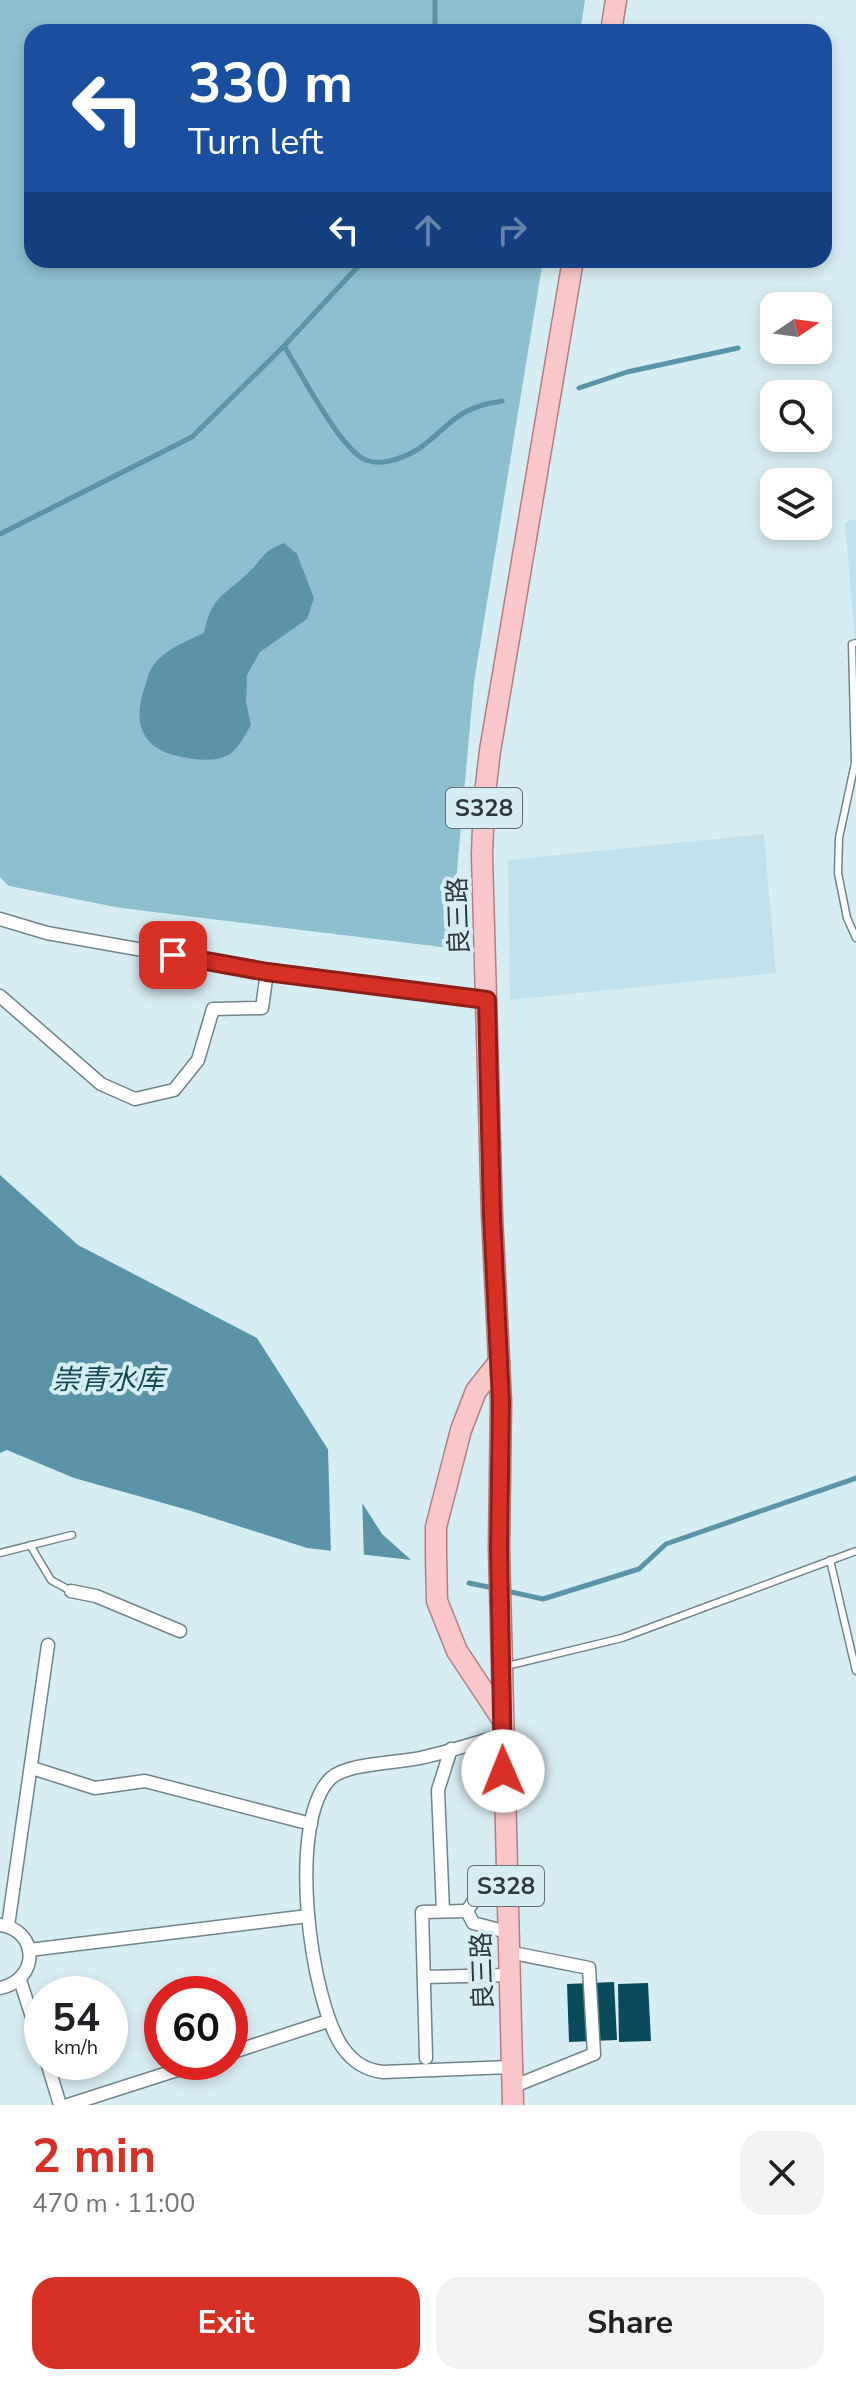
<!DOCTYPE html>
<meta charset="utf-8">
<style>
:root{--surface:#fff;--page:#f2f2f2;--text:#202124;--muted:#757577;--accent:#d93025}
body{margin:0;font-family:"Nunito Sans","Noto Sans SC",sans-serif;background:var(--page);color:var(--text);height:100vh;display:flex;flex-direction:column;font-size:30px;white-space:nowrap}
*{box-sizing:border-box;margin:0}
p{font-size:26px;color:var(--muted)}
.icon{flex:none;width:44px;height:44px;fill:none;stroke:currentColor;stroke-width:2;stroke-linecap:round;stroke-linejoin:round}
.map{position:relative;height:2105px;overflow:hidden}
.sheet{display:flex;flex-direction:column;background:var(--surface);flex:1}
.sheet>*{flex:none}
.hud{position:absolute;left:24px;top:24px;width:808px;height:244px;border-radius:24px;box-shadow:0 4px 12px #0003;background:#1a4fa0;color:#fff;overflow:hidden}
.needle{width:52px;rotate:77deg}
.tools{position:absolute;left:760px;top:292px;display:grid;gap:16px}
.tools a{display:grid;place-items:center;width:72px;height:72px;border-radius:16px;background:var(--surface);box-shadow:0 4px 12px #0003;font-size:40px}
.speed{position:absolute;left:24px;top:1976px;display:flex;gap:16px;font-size:40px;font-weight:700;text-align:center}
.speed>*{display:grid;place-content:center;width:104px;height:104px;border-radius:50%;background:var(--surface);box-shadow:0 4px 12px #0003;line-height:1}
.speed small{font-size:20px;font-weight:400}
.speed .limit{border:12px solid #d22;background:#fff;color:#111}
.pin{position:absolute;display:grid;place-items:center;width:68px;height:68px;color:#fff;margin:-34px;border-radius:16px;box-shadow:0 4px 12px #0006}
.me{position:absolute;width:88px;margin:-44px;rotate:359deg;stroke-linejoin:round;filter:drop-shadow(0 0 6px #0008)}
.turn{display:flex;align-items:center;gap:28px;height:168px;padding:0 32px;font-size:36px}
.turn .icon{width:104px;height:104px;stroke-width:2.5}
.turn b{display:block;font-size:56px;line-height:68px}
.lanes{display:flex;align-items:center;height:76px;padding:0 32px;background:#0003;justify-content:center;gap:40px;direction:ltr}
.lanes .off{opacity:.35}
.round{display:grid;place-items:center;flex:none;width:84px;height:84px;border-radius:24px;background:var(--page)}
.head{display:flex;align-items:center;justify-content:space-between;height:136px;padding:0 32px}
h1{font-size:48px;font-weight:700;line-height:60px;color:var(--accent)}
.action{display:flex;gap:16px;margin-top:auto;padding:16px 32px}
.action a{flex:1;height:92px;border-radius:24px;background:var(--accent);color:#fff;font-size:32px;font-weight:700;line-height:92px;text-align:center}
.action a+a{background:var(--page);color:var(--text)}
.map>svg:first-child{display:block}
.built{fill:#c3e1ec}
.green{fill:#8ebfcf}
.water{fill:#5b94a6}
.pier{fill:#d7edf4}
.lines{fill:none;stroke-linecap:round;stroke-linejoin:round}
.stream{stroke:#5b94a6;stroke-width:5}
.building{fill:#0a4b5b}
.lane-casing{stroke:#6f838a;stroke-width:9}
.street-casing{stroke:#6f838a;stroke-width:15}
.primary-casing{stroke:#b07d81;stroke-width:23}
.lane{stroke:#fff;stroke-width:6}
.street{stroke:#fff;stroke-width:12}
.primary{stroke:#f9c7ca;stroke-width:20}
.route-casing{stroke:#8d1f18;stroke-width:20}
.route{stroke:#d93025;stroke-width:14}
.labels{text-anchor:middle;stroke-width:8;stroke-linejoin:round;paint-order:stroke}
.shield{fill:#d7edf4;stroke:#616e72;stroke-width:2}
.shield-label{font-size:24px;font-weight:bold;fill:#2f383b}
.street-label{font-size:26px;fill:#2f383b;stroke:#d7edf4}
.water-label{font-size:28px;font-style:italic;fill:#154755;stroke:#d7edf4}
</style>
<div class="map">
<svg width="856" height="2105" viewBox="0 0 856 2105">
<rect width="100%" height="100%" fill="#d7edf4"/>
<g class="built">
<path d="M856 519V653L845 522Z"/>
<path d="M764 834 776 973 510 1000 508 860Z"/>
</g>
<path class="green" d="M0 0H585L580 32H32V260H543L474 682 450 948 121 908 9 886 0 877Z"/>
<g class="water">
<path d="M284 543 297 554 314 598 307 619 260 652 247 675 246 702 251 725C244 736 237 753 224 757 213 761 199 760 187 758 146 752 131 729 144 689 147 682 148 672 153 666 165 649 185 642 204 633 212 593 226 596 251 570 266 555 262 552 284 543Z"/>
<path d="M0 1175 78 1245 257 1338 382 1534 411 1560 307 1548 188 1510 74 1478 7 1450 0 1453Z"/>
</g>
<path class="pier" d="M328 1449H333L362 1494 364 1560 331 1556Z"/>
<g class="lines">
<g class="stream">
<path d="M435 32V0"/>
<path d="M284 346C300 371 341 451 366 460 383 467 410 456 424 445 456 419 459 408 502 401"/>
<path d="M579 388 627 372 738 348"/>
<path d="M0 534 192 437 284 346 364 260"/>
<path d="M469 1583 493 1588"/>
<path d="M507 1591 543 1599 639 1569 666 1544 856 1478"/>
</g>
</g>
<g class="building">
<path d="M614 1982 617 2040 569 2042 567 1984Z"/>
<path d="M648 1983 651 2041 619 2042 618 1984Z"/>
</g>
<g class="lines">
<defs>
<g id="lane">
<path d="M856 643 852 644 855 763 839 838 838 873 847 918 856 938"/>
<path d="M30 1545 51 1580 71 1591"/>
<path d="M0 1553 72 1535"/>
<path d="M830 1560 856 1671"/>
<path d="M507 1666 622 1638 856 1551"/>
</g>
<g id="street">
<path d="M0 919 47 933 267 972 487 1000"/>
<path d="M0 996 101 1084 135 1099 174 1090 198 1060 213 1009 262 1008 267 972"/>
<path d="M71 1591 96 1596 180 1631"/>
<path d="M503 1735C475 1743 448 1752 420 1758 397 1763 348 1763 331 1778 286 1821 310 2001 343 2048 354 2063 366 2070 383 2072L511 2067"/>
<path d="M32 1768 95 1788 145 1781 311 1824"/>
<path d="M506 1883 478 1894 467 1911 473 1923 507 1932"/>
<path d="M443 1911 438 1790 451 1749"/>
<path d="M0 1925C40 1931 39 1980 0 1988"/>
<path d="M8 1926 48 1645"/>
<path d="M29 1950 308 1916"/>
<path d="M508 1952 589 1968 594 2054 512 2087"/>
<path d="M424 1977 508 1975"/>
<path d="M20 1980 42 2048"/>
<path d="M230 2053 328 2021"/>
<path d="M426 2058 422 1912 467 1911"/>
<path d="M47 2062 60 2105"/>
<path d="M68 2105 202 2062"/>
</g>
<g id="primary">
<path d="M611 32 616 0"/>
<path d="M499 1362 476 1391 461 1430 436 1527V1555L437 1601 457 1651 502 1719"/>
<path d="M513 2105 499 1549 501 1402 492 1215 482 855 484 802 490 751 573 260"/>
</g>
</defs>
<use href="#lane" class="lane-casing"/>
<use href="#street" class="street-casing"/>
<use href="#primary" class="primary-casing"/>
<use href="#lane" class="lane"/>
<use href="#street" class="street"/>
<use href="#primary" class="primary"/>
</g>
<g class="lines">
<defs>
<path id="route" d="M173 955 267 972 487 1000 492 1215 501 1402 499 1549 503 1771"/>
</defs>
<use href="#route" class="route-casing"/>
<use href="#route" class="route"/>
</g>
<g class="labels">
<g class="shield">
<rect x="446" y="788" width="76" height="40" rx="6"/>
<rect x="468" y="1866" width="76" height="40" rx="6"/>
</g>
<g class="shield-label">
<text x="484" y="816">S328</text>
<text x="506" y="1894">S328</text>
</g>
<g class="street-label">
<text transform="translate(458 916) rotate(-92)" y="9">良三路</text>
<text transform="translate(482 1971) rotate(-92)" y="9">良三路</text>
</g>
<g class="water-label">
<text x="108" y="1389">崇青水库</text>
</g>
</g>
</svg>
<div class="tools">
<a><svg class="needle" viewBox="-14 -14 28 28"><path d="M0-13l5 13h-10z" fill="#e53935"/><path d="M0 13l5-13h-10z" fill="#757577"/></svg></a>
<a><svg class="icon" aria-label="search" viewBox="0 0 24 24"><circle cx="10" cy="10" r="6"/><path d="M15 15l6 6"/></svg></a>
<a><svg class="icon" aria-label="layers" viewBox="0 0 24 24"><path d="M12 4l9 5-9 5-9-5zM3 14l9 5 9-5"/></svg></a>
</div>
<div class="speed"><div>54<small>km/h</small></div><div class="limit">60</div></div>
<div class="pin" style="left:173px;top:955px;background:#d93025"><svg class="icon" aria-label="arrive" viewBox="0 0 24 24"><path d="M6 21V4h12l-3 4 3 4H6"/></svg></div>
<svg class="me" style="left:503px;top:1771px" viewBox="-20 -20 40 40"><circle r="19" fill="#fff"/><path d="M0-13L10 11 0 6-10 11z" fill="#d93025"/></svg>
<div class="hud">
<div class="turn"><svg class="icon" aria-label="left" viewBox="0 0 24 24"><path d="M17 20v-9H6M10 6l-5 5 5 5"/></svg><div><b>330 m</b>Turn left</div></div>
<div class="lanes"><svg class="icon" aria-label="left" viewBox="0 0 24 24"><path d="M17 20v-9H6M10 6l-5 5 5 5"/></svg><svg class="icon off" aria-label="ahead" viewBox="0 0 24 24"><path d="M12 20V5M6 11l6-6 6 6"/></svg><svg class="icon off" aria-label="right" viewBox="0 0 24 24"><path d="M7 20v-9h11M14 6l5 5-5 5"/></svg></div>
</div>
</div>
<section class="sheet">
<div class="head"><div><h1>2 min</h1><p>470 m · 11:00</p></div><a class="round"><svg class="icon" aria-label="close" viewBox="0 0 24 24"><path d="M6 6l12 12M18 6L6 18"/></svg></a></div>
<div class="action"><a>Exit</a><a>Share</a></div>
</section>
